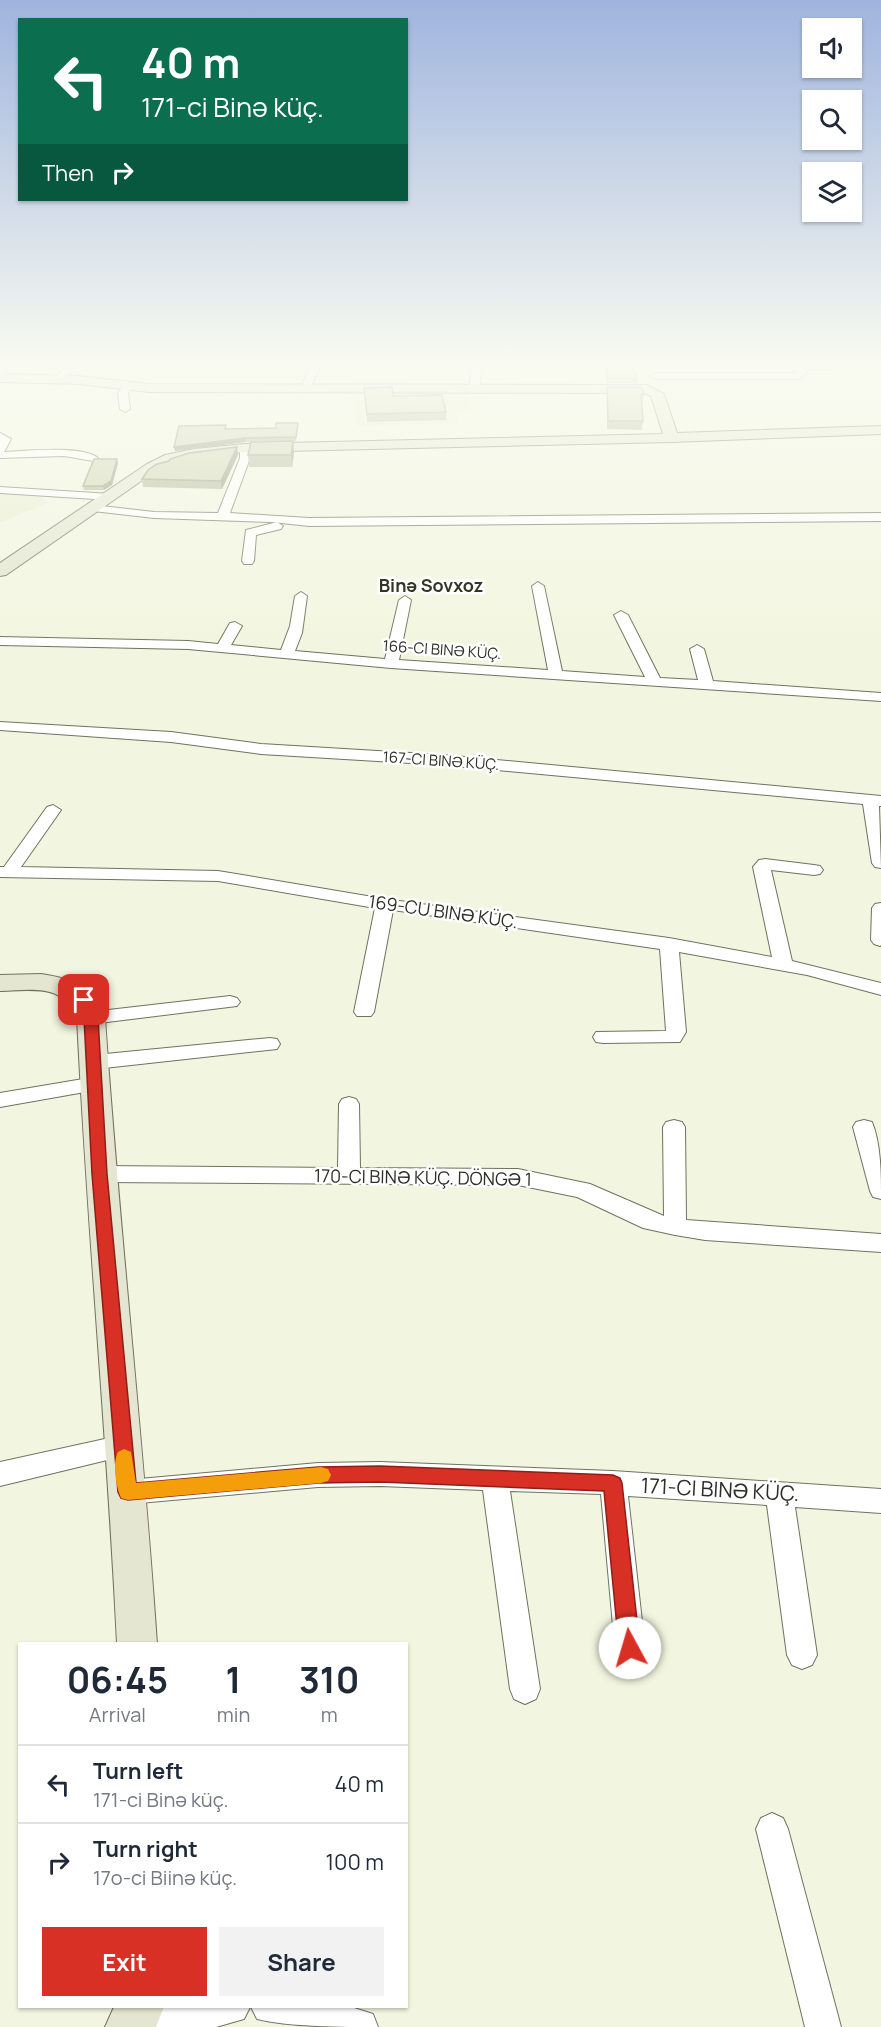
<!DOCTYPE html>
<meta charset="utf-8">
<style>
:root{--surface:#fff;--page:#f2f2f3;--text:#1f2937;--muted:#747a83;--line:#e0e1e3;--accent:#d93025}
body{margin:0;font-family:Manrope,sans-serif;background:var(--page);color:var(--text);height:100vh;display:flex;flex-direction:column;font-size:22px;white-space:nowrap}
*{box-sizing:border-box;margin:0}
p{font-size:20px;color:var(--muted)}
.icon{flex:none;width:33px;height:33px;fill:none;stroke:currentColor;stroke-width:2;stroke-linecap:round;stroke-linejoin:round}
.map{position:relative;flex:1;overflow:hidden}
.panel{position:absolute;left:18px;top:1642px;width:390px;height:366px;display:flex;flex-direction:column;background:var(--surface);border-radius:0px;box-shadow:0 2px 4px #0004}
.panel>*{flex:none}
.hud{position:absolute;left:18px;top:18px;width:390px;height:183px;border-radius:0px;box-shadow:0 2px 4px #0004;background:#0b6e4f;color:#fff;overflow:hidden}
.buttons{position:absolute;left:802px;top:18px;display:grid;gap:12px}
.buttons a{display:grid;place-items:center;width:60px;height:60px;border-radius:0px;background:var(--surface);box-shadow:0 2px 4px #0004;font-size:30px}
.pin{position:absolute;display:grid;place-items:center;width:51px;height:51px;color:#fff;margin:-26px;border-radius:12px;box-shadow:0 3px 9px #0006}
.me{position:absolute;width:66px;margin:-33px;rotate:354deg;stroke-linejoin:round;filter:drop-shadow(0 0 4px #0008)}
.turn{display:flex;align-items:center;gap:21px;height:126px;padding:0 24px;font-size:27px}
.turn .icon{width:78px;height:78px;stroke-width:2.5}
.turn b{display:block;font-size:42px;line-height:51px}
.then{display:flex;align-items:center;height:57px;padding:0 24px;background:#0003;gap:12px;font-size:22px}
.eta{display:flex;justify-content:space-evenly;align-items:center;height:102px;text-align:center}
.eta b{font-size:36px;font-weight:700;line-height:42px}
.action{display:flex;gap:12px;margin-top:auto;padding:12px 24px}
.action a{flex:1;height:69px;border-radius:0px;background:var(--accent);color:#fff;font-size:24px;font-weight:700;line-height:69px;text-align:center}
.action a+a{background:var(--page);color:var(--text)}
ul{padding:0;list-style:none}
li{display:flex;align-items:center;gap:18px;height:78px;padding:0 24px;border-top:2px solid var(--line)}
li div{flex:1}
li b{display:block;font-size:22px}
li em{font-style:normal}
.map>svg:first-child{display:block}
.built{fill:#e9eed0}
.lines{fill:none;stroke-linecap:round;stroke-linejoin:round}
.street-casing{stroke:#70725f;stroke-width:2}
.secondary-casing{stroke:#70725f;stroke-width:2}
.street{fill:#fff;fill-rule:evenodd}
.secondary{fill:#e4e6d1;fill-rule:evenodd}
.wall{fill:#b0b596}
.shaded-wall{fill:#90937a}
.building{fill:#cdd2ae;stroke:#90937a;stroke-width:1.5}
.route{fill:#d93025;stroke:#8d1f18;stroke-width:1.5}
.slow{fill:#f59e0b}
.labels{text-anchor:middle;stroke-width:5;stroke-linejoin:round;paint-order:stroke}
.far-street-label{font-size:15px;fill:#2d2f26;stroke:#fff}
.far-quarter-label{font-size:18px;font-weight:bold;fill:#343625;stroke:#fff}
.street-label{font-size:18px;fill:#2d2f26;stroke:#fff}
.near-street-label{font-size:21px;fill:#2d2f26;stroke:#fff}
</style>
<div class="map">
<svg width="881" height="2027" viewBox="0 0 881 2027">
<rect width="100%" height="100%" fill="#f2f6e0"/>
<g class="built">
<path d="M352 391H466L471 412 456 413 458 423 357 426Z"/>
<path d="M0 493 39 495 47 503 0 523Z"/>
</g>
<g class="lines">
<defs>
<g id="street">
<path d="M0 365H9L3 375 0 376Z"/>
<path d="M67 365H77L62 381H56V377Z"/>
<path d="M311 365H321L309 390H303L301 388Z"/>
<path d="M472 365H482L479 388 474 391 469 388Z"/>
<path d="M793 365 837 366 832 369H805L807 373 799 379H655L650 376 655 373H796Z"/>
<path d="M128 383 133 386 128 393 130 409 125 412 120 409 118 393 125 384Z"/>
<path d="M0 433 11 439 4 452C26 451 82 445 98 458L93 461 64 456 0 458Z"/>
<path d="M245 445 250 448V458L230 513 309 518 881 513V521L309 526 272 522 154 518 93 511 87 508 93 505 154 512 218 513 240 458V448Z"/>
<path d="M0 487 111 494 117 497 111 500 0 493Z"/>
<path d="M277 522 283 526 281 529 256 535 254 561 252 564H244L242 561 246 530Z"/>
<path d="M538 582 544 586 562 671 645 677 614 615 621 611 628 615 660 678 698 680 690 649 697 645 704 649 713 681 881 693V701L391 668 188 649 0 645V637L188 641 218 644 230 623 235 622 242 626 231 645 281 650 290 626 295 596 301 592 307 596 302 633 295 651 385 659 399 600 405 596 411 600 399 660 548 670 532 586Z"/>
<path d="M0 722 171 732 261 744 444 755 881 796V806H879L881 868 875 867 872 863 863 804 444 765 261 754 171 742 0 730Z"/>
<path d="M53 805 61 810 21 867 218 871 385 899 669 938 772 957 753 867 759 860 765 859 814 865 820 866 823 870 820 874 814 875 771 870 792 961 881 983V995L807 975 679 952 686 1032 680 1042 603 1043 596 1042 593 1037 596 1032 666 1031 660 949 393 910 374 1012 371 1016H357L354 1012 375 908 218 881 0 877V867H4L47 807Z"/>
<path d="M881 903V945L880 946 874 944 871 940 872 908 875 904Z"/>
<path d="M230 996 237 998 240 1002 237 1006 91 1024 84 1022 81 1018 84 1014 91 1012Z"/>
<path d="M270 1038 277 1039 280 1044 277 1049 95 1069 88 1067 85 1062 88 1057 95 1055Z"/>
<path d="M95 1077 102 1079 105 1084 102 1089 0 1107V1093Z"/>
<path d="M349 1097 356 1099 359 1104 360 1168 518 1169 590 1184 664 1216 663 1127 666 1122 674 1120 682 1122 685 1127 686 1220 881 1234V1252L705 1240 675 1235 643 1228 577 1197 518 1185 100 1182 92 1180 89 1174 92 1168 100 1166 338 1168 339 1104 342 1099Z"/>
<path d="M864 1120 872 1122C881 1144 881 1174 881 1199L873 1197 870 1191 853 1127 856 1122Z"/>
<path d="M123 1435 132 1438 136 1446 132 1454 0 1486V1462Z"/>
<path d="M380 1462 613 1471 881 1489V1513L795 1507 817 1655 812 1665 802 1669 792 1665 787 1655 767 1505 628 1496 645 1648 640 1658 630 1662 620 1658 615 1648 601 1494 510 1491 540 1689 536 1699 525 1704 514 1699 510 1689 483 1490 380 1486 318 1487 128 1504 118 1500 114 1492 118 1484 128 1480 318 1463Z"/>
<path d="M772 1813 783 1818 788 1829 841 2027H805L756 1829 761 1818Z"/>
<path d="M126 2007H250L244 2019 216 2027H117L115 2022 120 2009Z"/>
<path d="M251 2007H351L373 2014 378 2027C341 2027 291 2027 257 2019Z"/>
</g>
<g id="secondary">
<path d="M0 374 79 376 149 384 647 385 664 394 677 433 881 426V434L671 442 245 452C214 455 185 456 157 470L6 575 0 576V563L147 464 165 455 194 449 245 444 663 434 651 396 645 393 149 392 79 384 0 382Z"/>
<path d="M41 974C75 979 90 986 105 1018 119 1227 143 1435 157 1644H117C107 1435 87 1227 77 1018 63 983 32 990 0 991V975Z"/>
<path d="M114 2007H164L156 2027H105Z"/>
</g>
</defs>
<use href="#street" class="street-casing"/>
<use href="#secondary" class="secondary-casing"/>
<use href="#street" class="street"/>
<use href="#secondary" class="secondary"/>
</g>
<g class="wall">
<path d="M606 365 637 379V383H607Z"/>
<path d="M607 387 644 394 643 402H641L643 421 642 430 607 429Z"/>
<path d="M364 388 446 412V420L367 422Z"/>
<path d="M298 423 296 441 245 442 175 451 174 447 226 429 276 428Z"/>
<path d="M237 447 238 455 222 489 143 487 142 479Z"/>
<path d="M294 453 292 467H249L248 455Z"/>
<path d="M118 463 112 485 104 490H84L83 486Z"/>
</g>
<g class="shaded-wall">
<path d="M245 438V442L175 451 174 447Z"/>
<path d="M293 441 294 453 292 467 291 455Z"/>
<path d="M237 447 238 455 222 489 221 481Z"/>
<path d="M117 459 118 463 112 485 104 490 103 486Z"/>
</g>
<g class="building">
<path d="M606 365H633L637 379H607Z"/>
<path d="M392 387 393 396 442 395 446 412 367 414 364 388Z"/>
<path d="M607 387H641L644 394H641L643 421H608Z"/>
<path d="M276 423H298L296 437 245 438 174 447 179 426 226 425 225 429 276 428Z"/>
<path d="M293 441 291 455H248L251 442Z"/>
<path d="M237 447 221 481 142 479 148 470 157 464 169 461 170 459 189 453Z"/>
<path d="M94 459H117L111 481 103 486H83Z"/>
</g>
<linearGradient id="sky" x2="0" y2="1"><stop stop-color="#9fb4de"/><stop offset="0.56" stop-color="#f9fbf1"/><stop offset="1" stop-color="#f9fbf1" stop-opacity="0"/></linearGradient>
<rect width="881" height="649" fill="url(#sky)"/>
<path class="route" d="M84 996 91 1000 98 1018 107 1174 136 1483 318 1467 380 1466 613 1475 620 1478 622 1483 640 1648 637 1655 630 1658 622 1655 619 1648 604 1491 380 1482 318 1483 128 1500 121 1498 118 1492 92 1174 84 1018 78 1000Z"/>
<path class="slow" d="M124 1449 131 1452 136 1483 321 1467 328 1469 331 1475 328 1481 321 1483 128 1500 121 1498C116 1487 112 1463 118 1452Z"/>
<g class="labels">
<g class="far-street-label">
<text transform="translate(442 650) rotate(4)" y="5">166-CI BINƏ KÜÇ.</text>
<text transform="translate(441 761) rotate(4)" y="5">167-CI BINƏ KÜÇ.</text>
</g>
<g class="far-quarter-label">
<text x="431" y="592">Binə Sovxoz</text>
</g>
<g class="street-label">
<text transform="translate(443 912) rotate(8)" y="6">169-CU BINƏ KÜÇ.</text>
<text transform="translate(423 1178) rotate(1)" y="6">170-CI BINƏ KÜÇ. DÖNGƏ 1</text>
</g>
<g class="near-street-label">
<text transform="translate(720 1490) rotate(3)" y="7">171-CI BINƏ KÜÇ.</text>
</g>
</g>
</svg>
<div class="buttons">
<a><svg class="icon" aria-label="sound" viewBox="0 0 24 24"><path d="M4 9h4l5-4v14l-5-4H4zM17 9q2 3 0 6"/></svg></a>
<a><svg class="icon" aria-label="search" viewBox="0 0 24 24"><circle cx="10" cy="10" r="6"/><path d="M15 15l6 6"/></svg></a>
<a><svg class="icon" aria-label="layers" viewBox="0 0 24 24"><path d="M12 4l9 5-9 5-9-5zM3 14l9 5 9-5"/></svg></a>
</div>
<div class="pin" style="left:84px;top:1000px;background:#d93025"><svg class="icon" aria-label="arrive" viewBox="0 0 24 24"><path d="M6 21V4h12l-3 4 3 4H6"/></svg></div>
<svg class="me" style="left:630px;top:1648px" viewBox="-20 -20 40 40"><circle r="19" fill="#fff"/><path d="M0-13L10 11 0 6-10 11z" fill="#d93025"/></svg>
<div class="hud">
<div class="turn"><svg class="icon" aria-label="left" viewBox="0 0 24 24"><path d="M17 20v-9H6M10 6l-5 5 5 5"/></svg><div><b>40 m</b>171-ci Binə küç.</div></div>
<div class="then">Then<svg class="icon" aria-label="right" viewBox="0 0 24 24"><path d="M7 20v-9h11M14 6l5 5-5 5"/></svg></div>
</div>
<section class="panel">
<div class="eta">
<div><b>06:45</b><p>Arrival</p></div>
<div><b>1</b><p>min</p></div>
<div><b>310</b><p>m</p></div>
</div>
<ul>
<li><svg class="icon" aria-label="left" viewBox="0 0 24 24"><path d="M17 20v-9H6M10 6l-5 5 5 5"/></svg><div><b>Turn left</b><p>171-ci Binə küç.</p></div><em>40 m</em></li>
<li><svg class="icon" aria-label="right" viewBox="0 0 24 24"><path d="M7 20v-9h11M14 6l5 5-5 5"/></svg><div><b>Turn right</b><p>17o-ci Biinə küç.</p></div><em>100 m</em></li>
</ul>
<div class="action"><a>Exit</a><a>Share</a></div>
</section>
</div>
